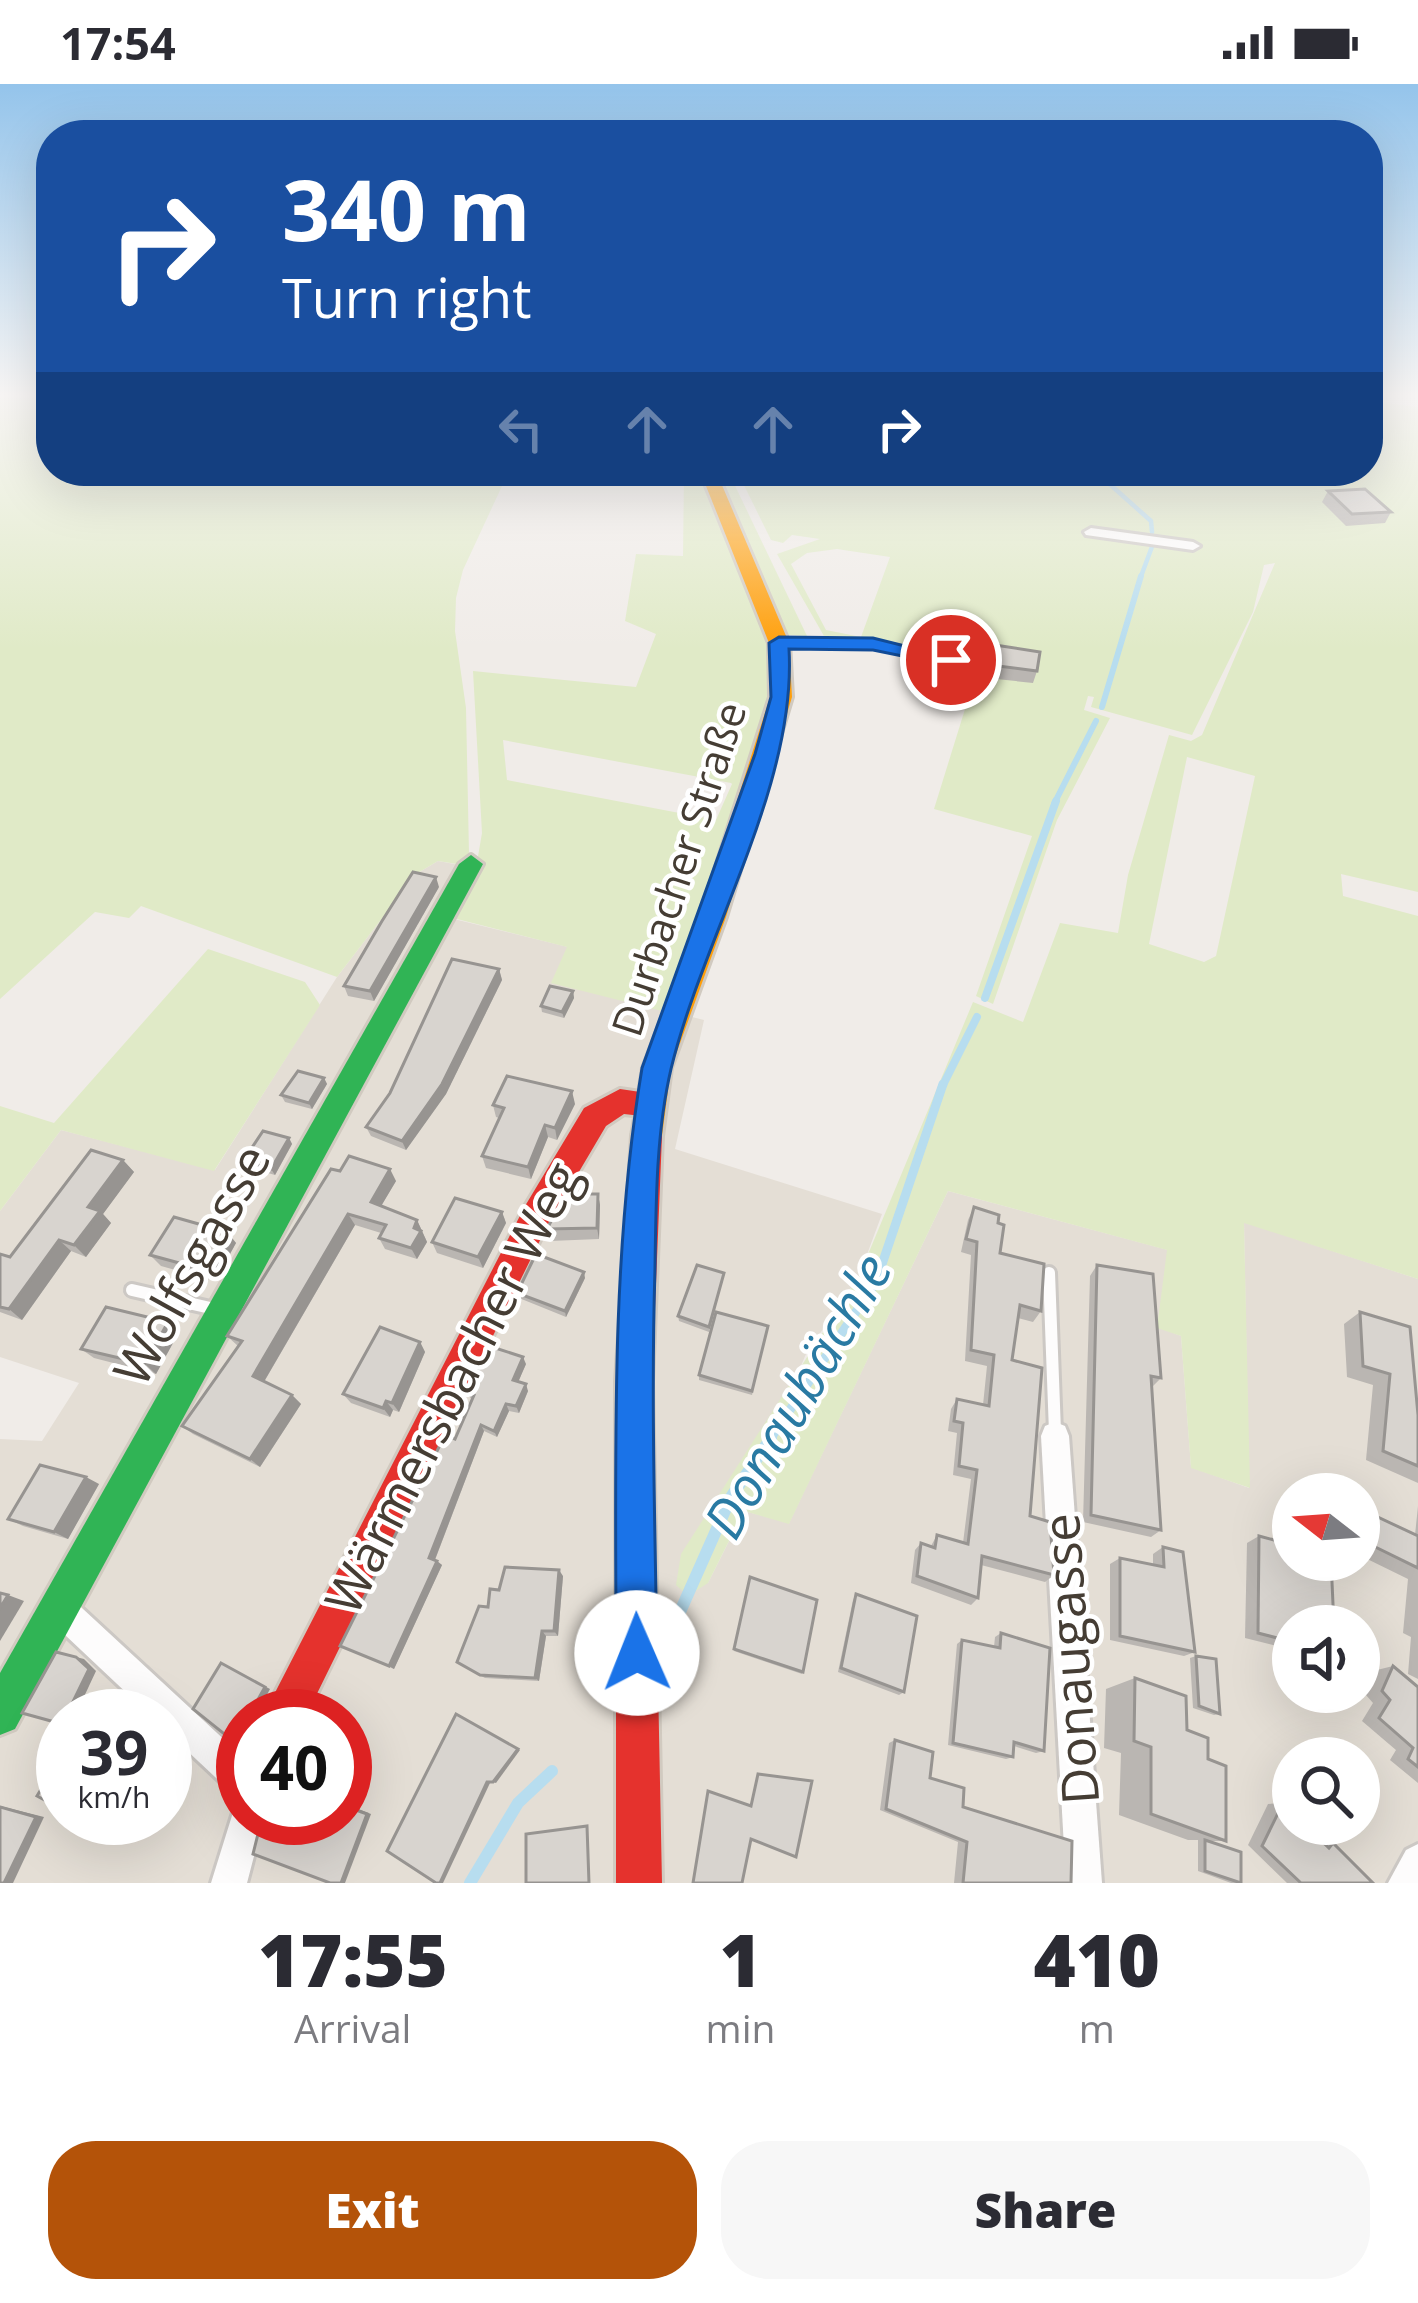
<!DOCTYPE html>
<meta charset="utf-8">
<style>
:root{--surface:#fff;--page:#f7f7f7;--text:#2b2b33;--muted:#7c7c81;--accent:#b45309}
body{margin:0;font-family:"Open Sans",sans-serif;background:var(--page);color:var(--text);height:100vh;display:flex;flex-direction:column;font-size:45px;white-space:nowrap}
*{box-sizing:border-box;margin:0}
p{font-size:39px;color:var(--muted)}
.icon{flex:none;width:66px;height:66px;fill:none;stroke:currentColor;stroke-width:2;stroke-linecap:round;stroke-linejoin:round}
.map{position:relative;height:1799px;overflow:hidden}
.panel{display:flex;flex-direction:column;background:var(--surface);flex:1}
.panel>*{flex:none}
.guide{position:absolute;left:36px;top:36px;width:1347px;height:366px;border-radius:48px;box-shadow:0 12px 48px #0002;background:#1a4fa0;color:#fff;overflow:hidden}
.needle{width:78px;rotate:287deg}
.buttons{position:absolute;left:1272px;top:1389px;display:grid;gap:24px}
.buttons a{display:grid;place-items:center;width:108px;height:108px;border-radius:50%;background:var(--surface);box-shadow:0 12px 48px #0002;font-size:60px}
.speed{position:absolute;left:36px;top:1605px;display:flex;gap:24px;font-size:60px;font-weight:700;text-align:center}
.speed>*{display:grid;place-content:center;width:156px;height:156px;border-radius:50%;background:var(--surface);box-shadow:0 12px 48px #0002;line-height:1}
.speed small{font-size:30px;font-weight:400}
.speed .limit{border:18px solid #d22;background:#fff;color:#111}
.pin{position:absolute;display:grid;place-items:center;width:102px;height:102px;color:#fff;margin:-51px;border:6px solid #fff;border-radius:50%;box-shadow:0 3px 12px #0007}
.me{position:absolute;width:132px;margin:-66px;rotate:359deg;stroke-linejoin:round;filter:drop-shadow(0 0 9px #0008)}
.turn{display:flex;align-items:center;gap:42px;height:252px;padding:0 48px;font-size:54px}
.turn .icon{width:156px;height:156px;stroke-width:2.5}
.turn b{display:block;font-size:84px;line-height:102px}
.lanes{display:flex;align-items:center;height:114px;padding:0 48px;background:#0003;justify-content:center;gap:60px;direction:ltr}
.lanes .off{opacity:.35}
.eta{display:flex;justify-content:space-evenly;align-items:center;height:204px;text-align:center}
.eta b{font-size:72px;font-weight:800;line-height:84px}
.action{display:flex;gap:24px;margin-top:auto;padding:24px 48px}
.action a{flex:1;height:138px;border-radius:48px;background:var(--accent);color:#fff;font-size:48px;font-weight:800;line-height:138px;text-align:center}
.action a+a{background:var(--page);color:var(--text)}
.status{display:flex;justify-content:space-between;align-items:center;height:84px;padding:0 60px;background:var(--surface);direction:ltr}
.status svg{height:33px;fill:currentColor}
.map>svg:first-child{display:block}
.residential{fill:#e4ded5;fill-rule:evenodd}
.green{fill:#e0eac7;fill-rule:evenodd}
.lines{fill:none;stroke-linecap:round;stroke-linejoin:round}
.stream-far4{stroke:#b7ddef;stroke-width:4.5}
.stream-far3{stroke:#b7ddef;stroke-width:6}
.stream-far2{stroke:#b7ddef;stroke-width:8}
.stream-far1{stroke:#b7ddef;stroke-width:9}
.stream{stroke:#b7ddef;stroke-width:12}
.lane-far1-casing{stroke:#ccc8c4;stroke-width:12}
.lane-casing{stroke:#ccc8c4;stroke-width:18}
.street-casing{stroke:#ccc8c4;stroke-width:6}
.fast-casing{stroke:#d1cac0;stroke-width:6}
.slow-casing{stroke:#d1cac0;stroke-width:6}
.jam-casing{stroke:#d1cac0;stroke-width:6}
.lane-far1{stroke:#fdfcfc;stroke-width:8}
.lane{stroke:#fdfcfc;stroke-width:12}
.street{fill:#fdfcfc;fill-rule:evenodd}
.fast{fill:#30b455;fill-rule:evenodd}
.slow{fill:#ff9f0a;fill-rule:evenodd}
.jam{fill:#e5322d;fill-rule:evenodd}
.wall{fill:#bab6b2}
.shaded-wall{fill:#979491}
.building{fill:#d8d4cf;stroke:#979491;stroke-width:3}
.route{fill:#1a73e8;stroke:#114b97;stroke-width:3}
.labels{text-anchor:middle;stroke-width:9;stroke-linejoin:round;paint-order:stroke}
.street-label{font-size:42px;fill:#453d34;stroke:#fff}
.near-street-label{font-size:51px;fill:#453d34;stroke:#fff}
.near-water-label{font-size:54px;font-style:italic;fill:#297aa3;stroke:#fff}
</style>
<div class="status"><b>17:54</b><svg viewBox="0 0 49 12"><path d="M0 12V9h3v3zM5 12V6h3v6zM10 12V3h3v9zM15 12V0h3v12zM26 1h20v11H26zM47 4h2v5h-2z"/></svg></div>
<div class="map">
<svg width="1418" height="1799" viewBox="0 0 1418 1799">
<rect width="100%" height="100%" fill="#f0ece8"/>
<path class="residential" d="M438 777 476 784 454 835 568 863 552 898 704 936 675 1065 882 1130 859 1192 806 1270 708 1499 744 1427 789 1439 948 1107 1168 1166 1158 1243 1181 1252 1191 1383 1249 1404 1244 1138 1418 1195V1799H0V1355L42 1357 79 1299 0 1273V1127L61 1046 215 1086 337 893 416 790ZM1293 1410H1359V1476H1293ZM1293 1542H1359V1608H1293ZM63 1632H165V1734H63ZM243 1632H345V1734H243ZM1293 1674H1359V1740H1293Z"/>
<g class="green">
<path d="M0 313H51V387H509L463 486 456 514 455 547 466 624 469 769 463 781 438 777 416 790 337 893 141 822 129 834 95 828 0 915Z"/>
<path d="M1368 317 1418 323V808L1341 790 1343 812 1418 832V1195L1244 1139 1250 1404 1191 1384 1181 1252 1157 1244 1167 1166 948 1107 789 1440 744 1427 708 1499 688 1512 676 1501 681 1470 859 1192 973 918 1023 938 1060 839 1118 849 1128 791 1169 651 1191 657 1202 651 1275 479 1264 481 1253 528 1192 651 1091 623 1094 613 1088 612 1084 626 1110 634 1057 736 993 920 976 912 1032 752 934 725 970 609 925 589 905 570 824 552 777 470 820 455 792 451 783 459 771 456 737 387H1368ZM837 465 890 473 861 553 826 546 791 480 807 469ZM1187 673 1255 692 1216 872 1204 878 1149 860Z"/>
<path d="M684 387H701C711 447 758 498 770 558 786 635 695 846 666 928L551 899 567 863 453 834 476 784 482 749 473 587 636 603 656 550 625 537 636 470 683 472ZM503 656 731 699 732 700 716 736 507 696Z"/>
<path d="M716 387H728L807 552 788 551Z"/>
<path d="M208 865 305 898 320 921 214 1087 61 1046 0 1127V1022L54 1039Z"/>
</g>
<g class="lines">
<g class="stream-far4">
<path d="M1095 387 1151 437 1152 448"/>
<path d="M1140 495 1153 460"/>
</g>
<g class="stream-far3">
<path d="M1102 623 1141 492"/>
<path d="M1054 720 1096 637"/>
</g>
<g class="stream-far2">
<path d="M985 914 1056 717"/>
<path d="M942 1003 977 933"/>
</g>
<path class="stream-far1" d="M769 1357 876 1198 943 1000"/>
<g class="stream">
<path d="M668 1555 731 1413 771 1354"/>
<path d="M470 1799 518 1719 552 1687"/>
</g>
<defs>
<path id="lane-far1" d="M779 559 873 560 951 576"/>
<g id="lane">
<path d="M1049 1189 1055 1348"/>
<path d="M132 1206 219 1226"/>
</g>
<g id="street">
<path d="M1091 444 1193 458 1200 462 1193 466 1086 451 1084 448Z"/>
<path d="M1055 1338 1065 1342 1069 1352 1102 1799H1066L1041 1352 1045 1342Z"/>
<path d="M58 1507 69 1512 243 1673V1713L231 1708 165 1646V1632H151L47 1534 42 1523 47 1512Z"/>
<path d="M243 1718V1734H264L247 1799H211L235 1722Z"/>
<path d="M1418 1760V1799H1388L1406 1766Z"/>
</g>
<path id="fast" d="M471 771 483 780 15 1645 0 1651V1589L459 780Z"/>
<path id="slow" d="M700 387H716L789 559 792 613 726 833 671 984 662 1052 658 1061 647 1065 636 1061 632 1052 643 984 700 833 770 613 769 559Z"/>
<g id="jam">
<path d="M620 1005 661 1011 666 1020 661 1029 651 1033 624 1030 606 1042 547 1142 306 1632H263L525 1122 584 1024Z"/>
<path d="M647 1039 658 1043 662 1052 652 1298 662 1799H616V1298L632 1052 636 1043Z"/>
</g>
</defs>
<use href="#lane-far1" class="lane-far1-casing"/>
<use href="#lane" class="lane-casing"/>
<use href="#street" class="street-casing"/>
<use href="#fast" class="fast-casing"/>
<use href="#slow" class="slow-casing"/>
<use href="#jam" class="jam-casing"/>
<use href="#lane-far1" class="lane-far1"/>
<use href="#lane" class="lane"/>
<use href="#street" class="street"/>
<use href="#fast" class="fast"/>
<use href="#slow" class="slow"/>
<use href="#jam" class="jam"/>
</g>
<g class="wall">
<path d="M1328 407 1391 428 1385 439 1346 442 1322 418Z"/>
<path d="M995 561 1037 587 1033 599 987 594Z"/>
<path d="M439 803 374 917 348 912 344 902Z"/>
<path d="M499 885 502 896 446 1010 406 1066 371 1052 366 1043Z"/>
<path d="M573 907 574 914 564 934 542 928 541 922Z"/>
<path d="M324 994 327 1000 312 1025 285 1018 281 1011Z"/>
<path d="M575 1020 557 1056 548 1053 531 1095 486 1084 482 1072 499 1034 496 1033 493 1021Z"/>
<path d="M289 1054 292 1060 275 1091 247 1083 243 1077Z"/>
<path d="M123 1076 134 1088 103 1130 111 1139 86 1173 71 1167 22 1236 0 1228V1170L10 1173Z"/>
<path d="M331 1085 396 1097 381 1122 417 1136 427 1158 417 1175 385 1165 379 1154 381 1149 355 1141 264 1298 292 1311 301 1320 260 1383 193 1350 182 1342 238 1262 227 1252Z"/>
<path d="M579 1110H598L600 1121 599 1155 550 1157 547 1145Z"/>
<path d="M974 1123 998 1139 1000 1169 1041 1227 1033 1238 1018 1234 1012 1276 1030 1432 1054 1491 1045 1498 981 1481 978 1514 971 1521 911 1499 915 1466 921 1459 931 1462 937 1451 963 1459 971 1395 953 1391 957 1349 948 1347 951 1325 957 1315 983 1321 987 1282 965 1277 971 1171 961 1168 968 1136Z"/>
<path d="M502 1128 506 1139 483 1184 437 1169 432 1158Z"/>
<path d="M227 1148 236 1159 215 1197 161 1182 150 1171Z"/>
<path d="M1097 1181 1161 1294 1152 1303 1161 1446 1151 1453 1083 1438 1090 1192Z"/>
<path d="M724 1189 709 1248 679 1237 678 1232Z"/>
<path d="M585 1194 566 1233 519 1214 517 1209Z"/>
<path d="M1360 1228 1418 1331V1399L1366 1376 1373 1301 1347 1293 1344 1240Z"/>
<path d="M168 1238 179 1248 156 1290 94 1274 81 1265Z"/>
<path d="M768 1242 752 1311 699 1296V1291Z"/>
<path d="M420 1258 425 1268 399 1328 393 1326 390 1333 351 1319 343 1310Z"/>
<path d="M526 1280 518 1298 528 1307 519 1329 509 1327 497 1353 484 1347 435 1476 442 1481 394 1585 340 1562 455 1355 472 1316 466 1308Z"/>
<path d="M99 1400 68 1455 23 1442 8 1435Z"/>
<path d="M1418 1422V1595L1408 1590 1411 1553 1403 1549 1408 1495 1359 1471V1429L1365 1427 1415 1451Z"/>
<path d="M1259 1452 1293 1542V1566L1245 1554 1247 1459Z"/>
<path d="M1163 1463 1195 1568 1184 1572 1110 1556V1480L1120 1474 1153 1481V1470Z"/>
<path d="M563 1492 558 1552H546L539 1597 485 1594 463 1582 488 1523Z"/>
<path d="M750 1493 803 1588 802 1590 734 1567Z"/>
<path d="M856 1510 904 1608 899 1611 838 1588 853 1516Z"/>
<path d="M1001 1549 1044 1667 1036 1669 1014 1662 1013 1673 1006 1675 948 1661 957 1560 962 1556 994 1563 995 1553Z"/>
<path d="M1196 1572 1220 1630 1214 1631 1193 1624 1190 1574Z"/>
<path d="M1393 1582 1418 1603V1699L1390 1676 1396 1666 1362 1637 1373 1619 1366 1611 1377 1586Z"/>
<path d="M1135 1594 1187 1646 1208 1675 1226 1757H1207L1241 1799H1231L1198 1787V1756H1188L1119 1731 1121 1669 1104 1664 1106 1605Z"/>
<path d="M895 1656 930 1694 963 1723 1071 1799H954L958 1758 880 1726 889 1659Z"/>
<path d="M1283 1719 1324 1759H1333L1373 1799H1287L1248 1761 1268 1720Z"/>
</g>
<g class="shaded-wall">
<path d="M436 793 439 803 374 917 370 907Z"/>
<path d="M499 885 502 896 446 1010 406 1066 402 1057Z"/>
<path d="M573 907 574 914 564 934 562 928Z"/>
<path d="M324 994 327 1000 312 1025 309 1019Z"/>
<path d="M572 1007 575 1020 557 1056 555 1044Z"/>
<path d="M545 1041 548 1053 531 1095 528 1083Z"/>
<path d="M289 1054 292 1060 275 1091 271 1085Z"/>
<path d="M123 1076 134 1088 103 1130 111 1139 86 1173 74 1161 88 1123Z"/>
<path d="M390 1085 396 1097 377 1129 371 1118Z"/>
<path d="M598 1110 600 1121 599 1155 597 1144Z"/>
<path d="M502 1128 506 1139 483 1184 478 1173Z"/>
<path d="M348 1130 355 1141 262 1301 253 1292Z"/>
<path d="M417 1136 427 1158 417 1175 411 1164Z"/>
<path d="M227 1148 236 1159 215 1197 205 1186Z"/>
<path d="M59 1156 71 1167 22 1236 9 1225Z"/>
<path d="M584 1188 585 1194 566 1233 565 1227Z"/>
<path d="M168 1238 179 1248 156 1290 145 1280Z"/>
<path d="M420 1258 425 1268 399 1328 392 1319Z"/>
<path d="M523 1273 526 1280 516 1303 513 1296Z"/>
<path d="M526 1300 528 1307 519 1329 516 1322Z"/>
<path d="M292 1311 301 1320 260 1383 250 1375Z"/>
<path d="M386 1317 393 1326 390 1333 383 1324Z"/>
<path d="M506 1320 509 1327 497 1353 494 1347Z"/>
<path d="M481 1341 484 1347 434 1478 429 1474Z"/>
<path d="M86 1393 99 1400 68 1455 54 1448Z"/>
<path d="M437 1477 442 1481 394 1585 389 1582Z"/>
<path d="M559 1486 563 1492 558 1552 554 1547Z"/>
<path d="M8 1511 24 1517 0 1557V1524Z"/>
<path d="M542 1547 546 1552 539 1597 535 1594Z"/>
<path d="M76 1573 84 1575 96 1587 75 1632H66Z"/>
<path d="M221 1579 270 1605 257 1630 259 1632H256L251 1628Z"/>
<path d="M456 1630 520 1666 496 1699 493 1698Z"/>
<path d="M487 1698 490 1699 443 1799H440Z"/>
<path d="M345 1720 371 1730 345 1799H341Z"/>
<path d="M0 1722 44 1733 13 1799H4Z"/>
<path d="M113 1734H128L120 1748H105Z"/>
</g>
<g class="building">
<path d="M1365 405 1391 428 1352 430 1328 407Z"/>
<path d="M995 561 1040 568 1037 587 990 581Z"/>
<path d="M413 788 436 793 370 907 344 902 382 837Z"/>
<path d="M452 875 499 885 442 1000 402 1057 366 1043 390 1009Z"/>
<path d="M550 902 573 907 562 928 541 922Z"/>
<path d="M298 987 324 994 309 1019 281 1011Z"/>
<path d="M507 992 572 1007 555 1044 545 1041 528 1083 482 1072 504 1024 493 1021Z"/>
<path d="M263 1047 289 1054 271 1085 243 1077Z"/>
<path d="M91 1066 123 1076 88 1123 100 1127 74 1161 59 1156 9 1225 0 1223V1170L10 1173Z"/>
<path d="M349 1072 390 1085 371 1118 417 1136 414 1144 421 1147 411 1164 379 1154 386 1141 348 1130 253 1292 292 1311 250 1375 182 1342 242 1257 227 1252 331 1085 340 1087Z"/>
<path d="M572 1097H576V1110H598L597 1144 547 1145Z"/>
<path d="M455 1114 502 1128 478 1173 432 1158Z"/>
<path d="M974 1123 999 1131 998 1139 1004 1141 1000 1169 1044 1180 1041 1227 1020 1221 1012 1276 1042 1284 1030 1432 1050 1438 1054 1491 982 1472 978 1514 917 1492 921 1459 935 1464 937 1451 968 1460 977 1386 959 1382 963 1339 954 1337 957 1315 989 1322 994 1271 971 1266 977 1158 966 1155Z"/>
<path d="M174 1133 227 1148 205 1186 150 1171Z"/>
<path d="M536 1170 584 1188 565 1227 517 1209Z"/>
<path d="M697 1181 724 1189 709 1243 678 1232Z"/>
<path d="M1097 1181 1153 1190 1161 1294 1151 1292 1161 1446 1091 1431Z"/>
<path d="M106 1223 168 1238 145 1280 81 1265Z"/>
<path d="M716 1228 768 1242 752 1307 699 1291Z"/>
<path d="M1360 1228 1410 1243 1418 1331V1382L1383 1367 1390 1290 1363 1282Z"/>
<path d="M380 1243 420 1258 392 1319 386 1317 383 1324 343 1310Z"/>
<path d="M489 1262 523 1273 513 1296 526 1300 516 1322 506 1320 494 1347 481 1341 429 1474 437 1477 389 1582 340 1562 445 1351 455 1355 474 1311 466 1308Z"/>
<path d="M40 1381 86 1393 54 1448 8 1435Z"/>
<path d="M1365 1427 1418 1452V1484L1361 1456Z"/>
<path d="M1259 1452 1293 1461V1476H1331L1334 1542H1293V1558L1258 1549Z"/>
<path d="M1163 1463 1183 1468 1195 1568 1120 1552V1474L1164 1483Z"/>
<path d="M505 1483 559 1486 554 1547H542L535 1594 480 1591 457 1578 479 1522 488 1523 490 1505 499 1506Z"/>
<path d="M750 1493 817 1516 803 1588 734 1565Z"/>
<path d="M0 1509 8 1511 0 1524Z"/>
<path d="M856 1510 917 1532 904 1608 841 1584Z"/>
<path d="M1001 1549 1050 1564 1044 1667 1014 1658 1013 1673 953 1659 962 1556 1000 1564Z"/>
<path d="M56 1568 76 1573 89 1585 66 1632H63L62 1640 22 1629Z"/>
<path d="M1196 1572 1216 1575 1220 1630 1199 1622Z"/>
<path d="M221 1579 265 1603 251 1628 256 1632H243V1665L193 1625Z"/>
<path d="M1393 1582 1418 1603V1683L1408 1675 1413 1664 1379 1634 1390 1616 1382 1607Z"/>
<path d="M1135 1594 1186 1612 1187 1646 1208 1654V1675L1226 1682V1757L1151 1730V1663L1134 1657Z"/>
<path d="M456 1630 518 1665 493 1698H487L440 1799H436L387 1767Z"/>
<path d="M895 1656 933 1668 930 1694 964 1704 963 1723 1072 1757 1071 1799H963L967 1758 886 1725Z"/>
<path d="M63 1669V1726L37 1712Z"/>
<path d="M758 1690 812 1697 796 1773 751 1755 742 1799H693L708 1707 751 1722Z"/>
<path d="M1283 1719 1293 1729V1740H1304L1329 1764 1333 1759 1373 1799H1301L1262 1762Z"/>
<path d="M345 1722 367 1730 341 1799H330L253 1770 262 1734H345Z"/>
<path d="M0 1723 36 1733 4 1799H0Z"/>
<path d="M79 1734H113L105 1748Z"/>
<path d="M587 1742 589 1799H526V1750Z"/>
<path d="M1205 1756 1241 1768V1799L1205 1787Z"/>
</g>
<linearGradient id="sky" x2="0" y2="1"><stop stop-color="#94c4eb"/><stop offset="0.55" stop-color="#f8f6f5"/><stop offset="1" stop-color="#f8f6f5" stop-opacity="0"/></linearGradient>
<rect width="1418" height="565" fill="url(#sky)"/>
<path class="route" d="M779 553 873 554 961 576 951 582 873 566 789 565C797 702 703 852 671 985 656 1049 656 1120 655 1185 651 1313 655 1441 657 1569L651 1583 637 1589 622 1583 616 1569C616 1374 610 1177 642 984L755 670 771 613 769 559Z"/>
<g class="labels">
<g class="street-label">
<text transform="translate(679 785) rotate(-72)" y="15">Durbacher Straße</text>
</g>
<g class="near-street-label">
<text transform="translate(192 1181) rotate(-61)" y="18">Wolfsgasse</text>
<text transform="translate(453 1304) rotate(-63)" y="18">Wärmersbacher Weg</text>
<text transform="translate(1071 1575) rotate(-94)" y="18">Donaugasse</text>
</g>
<g class="near-water-label">
<text transform="translate(798 1312) rotate(-60)" y="19">Donaubächle</text>
</g>
</g>
</svg>
<div class="buttons">
<a><svg class="needle" viewBox="-14 -14 28 28"><path d="M0-13l5 13h-10z" fill="#e53935"/><path d="M0 13l5-13h-10z" fill="#7c7c81"/></svg></a>
<a><svg class="icon" aria-label="sound" viewBox="0 0 24 24"><path d="M4 9h4l5-4v14l-5-4H4zM17 9q2 3 0 6"/></svg></a>
<a><svg class="icon" aria-label="search" viewBox="0 0 24 24"><circle cx="10" cy="10" r="6"/><path d="M15 15l6 6"/></svg></a>
</div>
<div class="speed"><div>39<small>km/h</small></div><div class="limit">40</div></div>
<div class="pin" style="left:951px;top:576px;background:#d93025"><svg class="icon" aria-label="arrive" viewBox="0 0 24 24"><path d="M6 21V4h12l-3 4 3 4H6"/></svg></div>
<svg class="me" style="left:637px;top:1569px" viewBox="-20 -20 40 40"><circle r="19" fill="#fff"/><path d="M0-13L10 11 0 6-10 11z" fill="#1a73e8"/></svg>
<div class="guide">
<div class="turn"><svg class="icon" aria-label="right" viewBox="0 0 24 24"><path d="M7 20v-9h11M14 6l5 5-5 5"/></svg><div><b>340 m</b>Turn right</div></div>
<div class="lanes"><svg class="icon off" aria-label="left" viewBox="0 0 24 24"><path d="M17 20v-9H6M10 6l-5 5 5 5"/></svg><svg class="icon off" aria-label="ahead" viewBox="0 0 24 24"><path d="M12 20V5M6 11l6-6 6 6"/></svg><svg class="icon off" aria-label="ahead" viewBox="0 0 24 24"><path d="M12 20V5M6 11l6-6 6 6"/></svg><svg class="icon" aria-label="right" viewBox="0 0 24 24"><path d="M7 20v-9h11M14 6l5 5-5 5"/></svg></div>
</div>
</div>
<section class="panel">
<div class="eta">
<div><b>17:55</b><p>Arrival</p></div>
<div><b>1</b><p>min</p></div>
<div><b>410</b><p>m</p></div>
</div>
<div class="action"><a>Exit</a><a>Share</a></div>
</section>
